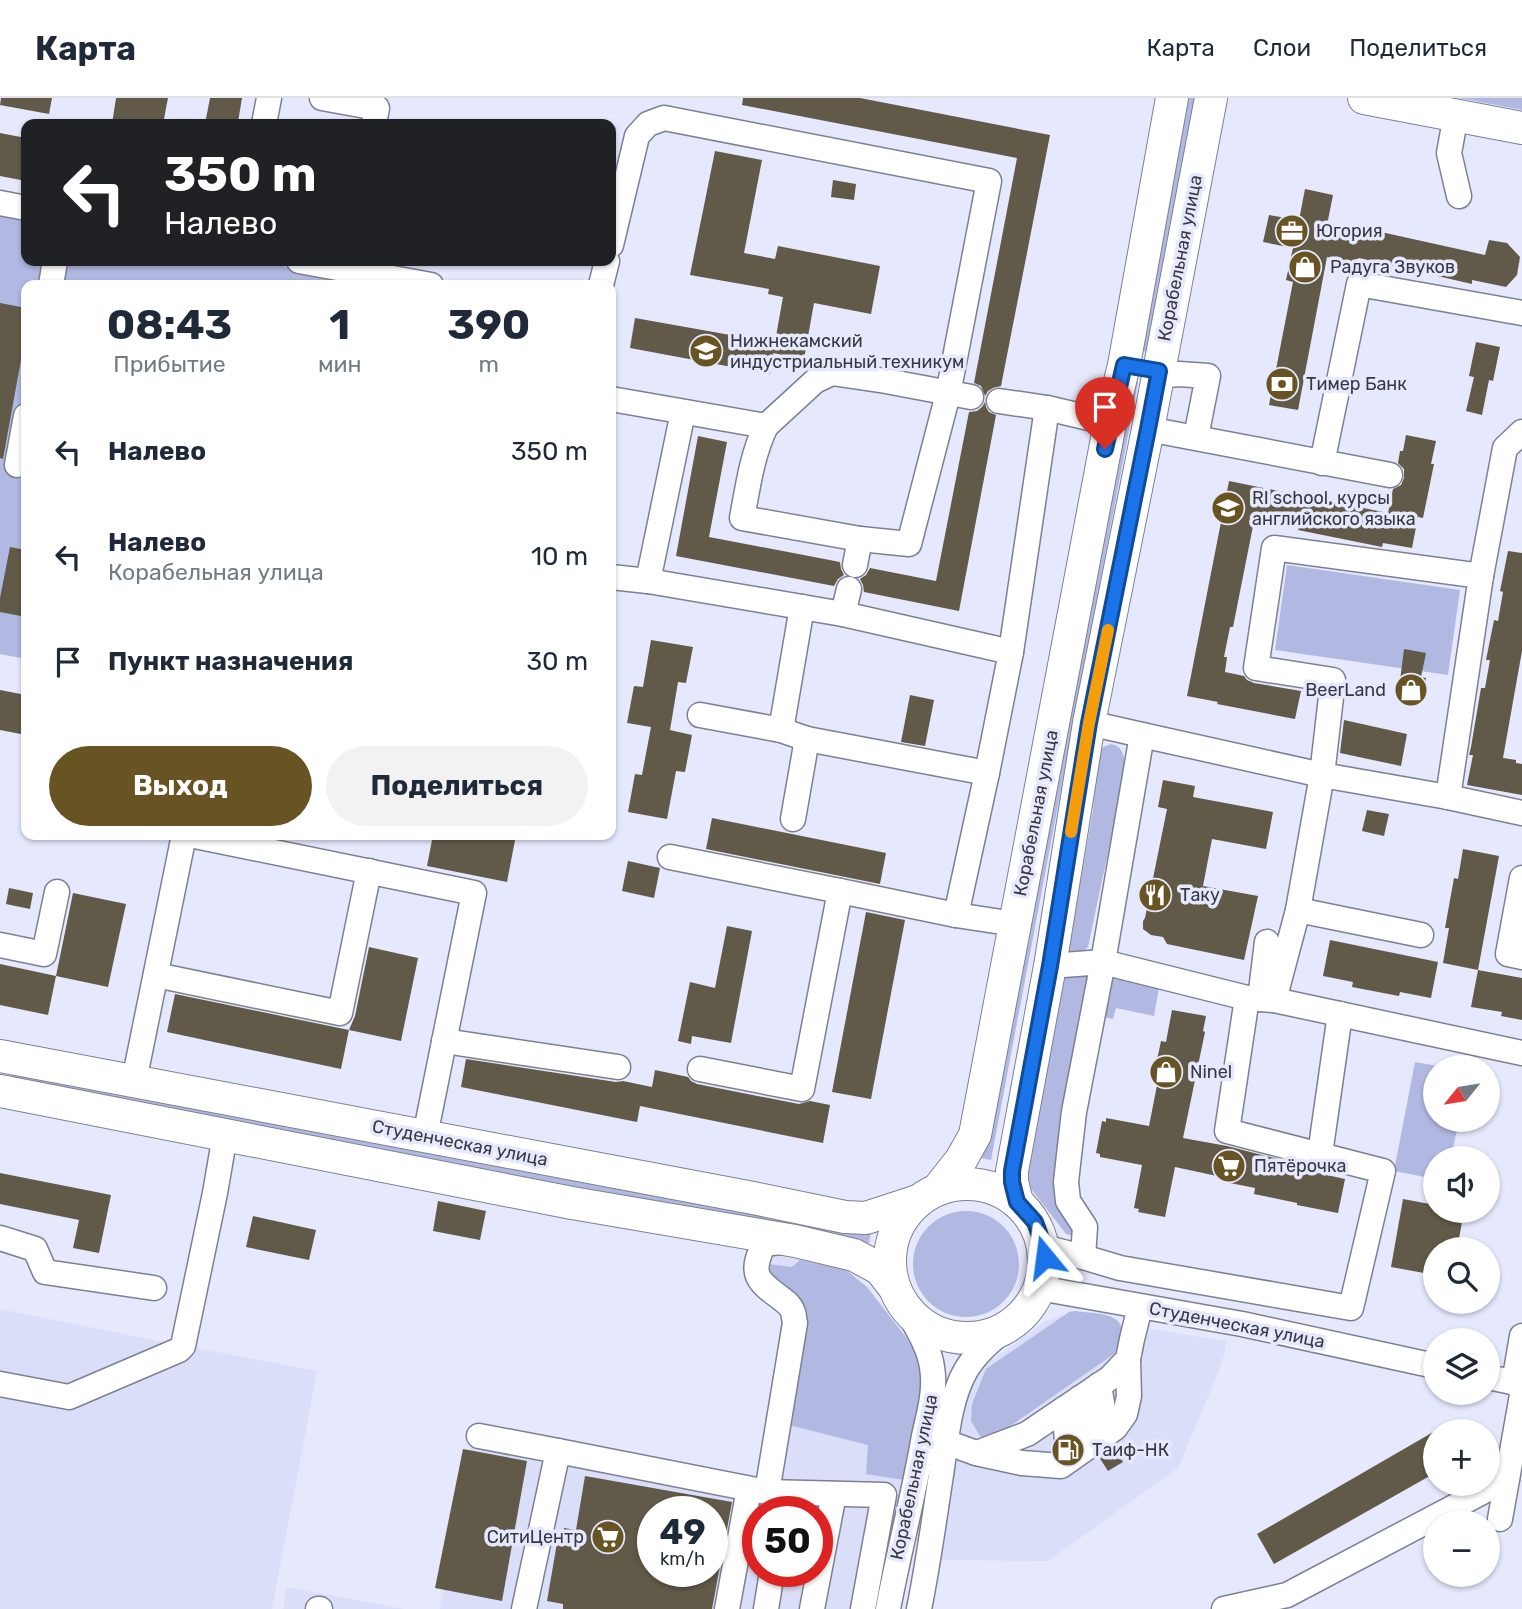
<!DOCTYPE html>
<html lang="ru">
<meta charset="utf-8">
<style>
:root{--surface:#fff;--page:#f2f2f3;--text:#1f2937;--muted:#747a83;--line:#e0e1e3;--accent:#685423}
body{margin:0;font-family:Rubik,sans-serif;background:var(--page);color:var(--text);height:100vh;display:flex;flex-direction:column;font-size:26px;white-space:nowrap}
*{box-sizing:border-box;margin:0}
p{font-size:23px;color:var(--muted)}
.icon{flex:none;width:38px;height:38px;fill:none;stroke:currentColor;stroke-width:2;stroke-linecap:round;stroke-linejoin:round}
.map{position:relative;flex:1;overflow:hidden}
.panel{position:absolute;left:21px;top:182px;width:595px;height:560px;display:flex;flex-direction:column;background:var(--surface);border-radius:14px;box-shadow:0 2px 5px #0004}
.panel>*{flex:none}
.top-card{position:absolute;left:21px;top:21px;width:595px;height:147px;border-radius:14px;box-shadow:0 2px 5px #0004;background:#202124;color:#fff;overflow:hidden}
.needle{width:46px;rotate:240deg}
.buttons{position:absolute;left:1423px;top:957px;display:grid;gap:14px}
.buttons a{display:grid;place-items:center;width:77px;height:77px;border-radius:50%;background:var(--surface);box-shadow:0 2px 5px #0004;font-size:35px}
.speed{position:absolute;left:637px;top:1398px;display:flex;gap:14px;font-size:35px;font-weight:700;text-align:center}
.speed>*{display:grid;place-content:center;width:91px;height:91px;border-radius:50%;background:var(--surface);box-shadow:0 2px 5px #0004;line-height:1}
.speed small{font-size:18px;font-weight:400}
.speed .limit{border:10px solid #d22;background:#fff;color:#111}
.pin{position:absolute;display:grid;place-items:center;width:60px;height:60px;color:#fff;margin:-72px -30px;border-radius:50% 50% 50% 0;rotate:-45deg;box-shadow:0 0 7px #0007}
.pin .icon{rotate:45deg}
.me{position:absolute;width:77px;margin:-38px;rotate:344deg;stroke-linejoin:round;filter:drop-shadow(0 0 5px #0008)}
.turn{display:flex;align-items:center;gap:24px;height:147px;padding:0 28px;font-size:32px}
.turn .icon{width:91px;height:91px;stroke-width:2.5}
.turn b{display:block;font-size:49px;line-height:60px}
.eta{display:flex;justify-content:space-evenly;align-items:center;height:119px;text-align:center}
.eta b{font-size:42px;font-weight:700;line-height:49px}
.primary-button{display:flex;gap:14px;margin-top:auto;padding:14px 28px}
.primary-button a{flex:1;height:80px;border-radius:42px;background:var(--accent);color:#fff;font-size:28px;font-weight:700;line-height:80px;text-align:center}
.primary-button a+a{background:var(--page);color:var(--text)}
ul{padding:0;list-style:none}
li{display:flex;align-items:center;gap:21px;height:105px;padding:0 28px}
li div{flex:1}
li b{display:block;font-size:26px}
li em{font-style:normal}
header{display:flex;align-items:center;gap:42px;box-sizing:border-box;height:98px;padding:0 35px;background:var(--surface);border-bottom:2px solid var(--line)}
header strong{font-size:33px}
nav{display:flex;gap:38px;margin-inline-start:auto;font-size:24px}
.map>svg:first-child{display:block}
.built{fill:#dadef9;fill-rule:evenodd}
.green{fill:#b1b8e2}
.building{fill:#615a49;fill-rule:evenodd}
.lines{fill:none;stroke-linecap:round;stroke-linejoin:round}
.minor-casing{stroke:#7d8092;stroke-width:27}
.major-casing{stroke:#7d8092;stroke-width:34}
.minor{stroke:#fff;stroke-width:24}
.major{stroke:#fff;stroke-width:32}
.route-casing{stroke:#114b97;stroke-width:18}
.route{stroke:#1a73e8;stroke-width:12}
.slow{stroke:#f59e0b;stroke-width:12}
.labels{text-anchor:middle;stroke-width:7;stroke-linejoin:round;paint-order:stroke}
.poi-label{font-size:18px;fill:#373840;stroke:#e6e9fd;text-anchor:start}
.street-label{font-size:18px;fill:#373840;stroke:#e6e9fd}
</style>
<header>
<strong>Карта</strong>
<nav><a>Карта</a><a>Слои</a><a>Поделиться</a></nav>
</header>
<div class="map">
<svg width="1522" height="1511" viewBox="0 0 1522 1511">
<rect width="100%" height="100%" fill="#e6e9fd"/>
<g class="built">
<path d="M749 1151 846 1172 867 1189 905 1238 924 1268 885 1511H440L465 1360 480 1332 757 1383 785 1218ZM653 1414H712V1474H653ZM758 1414H817V1474H758Z"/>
<path d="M0 1211 183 1248 317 1273 272 1511H0Z"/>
<path d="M1061 1217 1226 1243 1224 1257 1220 1270 1178 1370 1048 1463 935 1462 964 1314 971 1286 977 1276 988 1265 1046 1223Z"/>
<path d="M287 1489 404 1511H283Z"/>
</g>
<g class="green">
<path d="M1189 0H1197L1149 254 1142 253Z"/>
<path d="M1459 0H1522V12Z"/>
<path d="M0 116 26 120V163H256L383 187H26V561L0 556Z"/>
<path d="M1128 283 1138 284 991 1062 982 1060Z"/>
<path d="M1287 467 1460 492 1448 577 1275 552Z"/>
<path d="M1111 646C1125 648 1125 663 1125 674L1088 849 1078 858 1071 859 1063 849 1073 806 1080 785 1093 712 1094 699 1090 692 1097 658 1103 649Z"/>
<path d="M1073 876H1084L1092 878 1067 1031 1079 1128 1073 1138 1066 1136 1028 1087 1022 1048 1059 880Z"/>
<path d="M1116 879 1159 890 1154 918 1116 910 1113 921 1104 919 1110 880Z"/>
<path d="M1415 964 1443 969 1435 970V1022H1459L1451 1060H1435V1081L1394 1073Z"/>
<path d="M13 972 871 1133 869 1145 11 985Z"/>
<circle cx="966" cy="1166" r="53"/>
<path d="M800 1162 846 1172 867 1189 905 1238 924 1268 929 1290 904 1382 866 1376 868 1347 785 1326 801 1230 765 1179 767 1166 792 1169Z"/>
<path d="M1075 1213C1094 1216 1128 1213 1121 1240 1119 1246 1118 1251 1114 1256L996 1338 984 1340 980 1338 971 1323 972 1306 986 1271 1069 1214Z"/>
</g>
<g class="building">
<path d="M1 0H52L49 16 0 7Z"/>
<path d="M116 0H168L163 26H112Z"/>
<path d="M210 0H242L238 24 230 23 229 26H205Z"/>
<path d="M743 0H860L1050 37 1001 288 993 290 988 293 985 298 981 288 974 285 1017 60 742 7Z"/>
<path d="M0 35 26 40V83L0 78Z"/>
<path d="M715 53 762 62 744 155 775 161 778 148 880 168 871 216 814 205 804 261 773 255 783 199 768 196 769 191 690 177Z"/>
<path d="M833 82 856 86 854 102 831 99Z"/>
<path d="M1305 91 1333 97 1327 127 1359 133 1363 130 1485 157 1489 142 1507 145 1520 159 1517 177 1506 189 1472 182V186L1359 160 1351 164 1327 159 1298 312 1269 307 1293 184 1286 182 1293 150 1263 144 1269 117 1299 122Z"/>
<path d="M0 205 26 210V234L3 361 0 360Z"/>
<path d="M635 220 775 245 770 276 630 250Z"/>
<path d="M1476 244 1500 249 1493 283 1489 282 1482 317 1466 313 1474 279 1469 278Z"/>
<path d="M985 304 986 309 989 314 996 317 959 513 864 494 863 487 860 481 866 477 870 470 936 483 969 314 977 313 982 309Z"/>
<path d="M1406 337 1436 343 1431 366H1434L1423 420 1418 419 1412 450 1383 445 1382 449 1298 432 1299 428 1270 423V426L1254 423 1233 529H1230L1224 559H1227L1225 574 1244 578 1247 582 1254 585 1301 593 1295 621 1217 606 1218 604 1187 598 1229 383 1388 415 1393 391 1401 387 1404 380V371L1398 365 1400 353H1403Z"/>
<path d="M698 338 727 344 709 439 840 464 841 471 844 477 838 481 834 488 676 458Z"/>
<path d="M10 449 26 452V519L0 514V500Z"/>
<path d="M1508 453 1522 455V553L1503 660 1516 662V665L1522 666V697L1467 687 1473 657H1469L1471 649 1481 590H1485L1490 562H1486L1494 522 1498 523 1503 494 1500 493Z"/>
<path d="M651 542 693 549 686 585 678 584 670 632 692 637 685 674 676 673 667 721 628 714 635 676 642 677 651 629 627 625 634 588 643 589Z"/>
<path d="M1404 551 1426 555 1421 579 1426 580 1422 602 1398 598Z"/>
<path d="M0 592 26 597V637L0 632Z"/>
<path d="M910 597 934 602 925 648 901 644Z"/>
<path d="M1344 622 1407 636 1401 668 1340 655Z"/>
<path d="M1163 682 1195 688 1193 699 1273 714 1266 751 1212 741 1203 788 1258 798 1244 862 1167 846 1163 839 1151 837 1143 831V823L1145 820 1167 711 1158 709Z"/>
<path d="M1367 712 1389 716 1384 738 1362 733Z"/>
<path d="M712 720 886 755 880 786 706 751Z"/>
<path d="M433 737H516L507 784 427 768Z"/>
<path d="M1463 751 1499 758 1478 872 1443 865 1449 830H1445L1454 780 1458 781Z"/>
<path d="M628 763 660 770 654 800 622 793Z"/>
<path d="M9 790 33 795 30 811 6 806Z"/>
<path d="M73 795 126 806 108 889 56 878Z"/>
<path d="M866 814 905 822 871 1001 832 994Z"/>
<path d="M727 828 752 833 731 945 692 938 691 946 678 943 690 884 715 890Z"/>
<path d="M1330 842 1438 864 1431 900 1400 894 1399 898 1352 889 1353 884 1323 878Z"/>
<path d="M369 849 418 860 401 943 349 932 355 918Z"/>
<path d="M0 866 56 878 48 917 0 907Z"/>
<path d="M1478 872 1522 880V922L1501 918 1502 914 1471 909Z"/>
<path d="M175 896 349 932 341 971 167 934Z"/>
<path d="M1172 912 1206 918 1203 933 1205 934 1183 1040 1227 1048 1313 1070V1074L1345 1081 1338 1115 1297 1107V1105L1254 1096 1255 1090 1230 1085 1231 1081 1175 1069 1165 1119 1138 1114 1139 1111 1134 1110 1142 1067 1100 1059V1056L1096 1055 1102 1023 1106 1024V1020L1149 1028 1159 977 1154 976 1161 943 1166 944Z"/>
<path d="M466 961 616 984 623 983 652 989 655 972 688 979 691 983 697 986 799 1006 810 1003 830 1007 823 1045 640 1008 637 1024 461 989Z"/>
<path d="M0 1075 111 1097 99 1155 73 1150 79 1122 0 1106Z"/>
<path d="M1403 1101 1435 1107V1113H1464L1457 1152H1435V1177L1391 1169Z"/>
<path d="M438 1103 486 1113 480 1142 433 1133Z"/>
<path d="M253 1118 316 1132 309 1162 246 1149Z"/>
<path d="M1435 1333V1375L1274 1466 1257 1436Z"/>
<path d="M1114 1349 1123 1364 1108 1373 1099 1359Z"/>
<path d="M463 1351 527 1363 502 1503 435 1490Z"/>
<path d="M585 1378 732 1404 712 1511H563V1506L547 1503 557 1445 562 1446 564 1430 576 1432ZM653 1414H712V1474H653Z"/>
</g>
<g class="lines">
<defs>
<g id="minor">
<path d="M322 0 377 10 374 26"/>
<path d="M1456 17 1449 55 1459 98"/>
<path d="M264 26 269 0"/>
<path d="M0 105 26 110"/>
<path d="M611 147 637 38 648 26 664 20 989 83 948 296 909 446 860 441 742 420C748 388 752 357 766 328L611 301"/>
<path d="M299 163 431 187"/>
<path d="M51 187 55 163"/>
<path d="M601 187 607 163"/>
<path d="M1158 278 1179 276 1208 278 1196 339"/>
<path d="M999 303 1047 310 1110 325"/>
<path d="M766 328 815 283 832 275 886 283 971 299"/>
<path d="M1148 331 1390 377"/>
<path d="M1322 365 1359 186 1522 215"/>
<path d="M17 367 26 318"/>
<path d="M855 467 860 441"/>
<path d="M611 479 648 483 843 516 1011 554"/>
<path d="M648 483 683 314"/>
<path d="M843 516 849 491"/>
<path d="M700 617 781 632 807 641 793 721"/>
<path d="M781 632 802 509"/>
<path d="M1142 637 1322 677 1448 699 1522 715"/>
<path d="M807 641 987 675"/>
<path d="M1448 699 1481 478"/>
<path d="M190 737 474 795 425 1038"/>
<path d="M670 759 840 793"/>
<path d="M1522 780 1508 856 1522 859"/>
<path d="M1298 812 1421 837"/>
<path d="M956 817 987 675 1011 554 1047 310"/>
<path d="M0 847 44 856 57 794"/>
<path d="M1050 868 1103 864 1247 900 1274 902 1298 812 1322 677 1333 582 1256 570 1274 450 1481 478 1505 350 1522 334"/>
<path d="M156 877 340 915 369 773"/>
<path d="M1260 901 1267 844"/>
<path d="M1274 902 1522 955"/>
<path d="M444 943 618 969"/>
<path d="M700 971 802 991 840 793 956 817 1015 826"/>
<path d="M134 983 184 737"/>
<path d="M1320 1056 1340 916"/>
<path d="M0 1140 35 1151 45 1174 154 1190"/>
<path d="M1043 1149 1083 1159 1085 1129 1068 1103 1066 1084 1068 1066 1074 1014 1103 864 1142 637 1089 625"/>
<path d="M1083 1159 1120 1170 1351 1210 1383 1073 1227 1033 1247 900"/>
<path d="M1039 1190 1242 1226 1435 1268"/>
<path d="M1488 1279 1522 1286"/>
<path d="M1514 1285 1522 1238"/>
<path d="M0 1286 69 1299 179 1252 183 1248 215 1095 225 1037"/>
<path d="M1099 1287 1107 1335"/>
<path d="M1080 1300 1086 1350"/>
<path d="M1064 1311 1069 1362"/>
<path d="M479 1338 558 1353"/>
<path d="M946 1344 976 1355 1022 1365 1061 1368 1115 1330 1125 1316 1129 1298 1128 1261"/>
<path d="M977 1355 1027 1336 1110 1280 1128 1261 1132 1241 1140 1209"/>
<path d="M767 1394 795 1225C794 1221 794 1217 793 1214 791 1208 787 1205 782 1201 757 1183 749 1176 764 1146L788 1143"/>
<path d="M1500 1421 1522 1297"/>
<path d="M318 1511H320"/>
<path d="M524 1511 558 1353 767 1394 884 1397 863 1511"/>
<path d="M727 1511 749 1391"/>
<path d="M766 1511 772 1474"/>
<path d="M812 1511 834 1396"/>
<path d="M888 1511C899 1453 914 1396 924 1338 929 1316 936 1292 932 1269 929 1248 916 1229 906 1210"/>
<path d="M919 1511C928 1467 934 1422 941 1377 946 1344 949 1301 966 1272 976 1255 992 1242 1007 1229"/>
<path d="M1224 1511 1287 1497 1507 1381"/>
</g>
<g id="major">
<path d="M1364 0 1522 30"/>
<path d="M0 958 753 1100 845 1119 866 1120 918 1103"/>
<path d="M0 993 572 1105 795 1143 854 1157 880 1171 894 1189"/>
<circle cx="967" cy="1163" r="77"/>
<path d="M939 1090 961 1062 975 1037 1110 325 1124 267 1172 0"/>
<path d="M1017 1104 1012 1084V1073L1050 868 1089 625 1148 331 1211 0"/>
</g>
</defs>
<use href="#minor" class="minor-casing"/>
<use href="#major" class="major-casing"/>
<use href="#minor" class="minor"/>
<use href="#major" class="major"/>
</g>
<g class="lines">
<defs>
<path id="route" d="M1045 1159 1044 1149 1035 1124 1017 1104 1012 1084V1073L1050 868 1089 625 1148 331 1159 273 1124 267 1105 351"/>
</defs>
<use href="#route" class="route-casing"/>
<use href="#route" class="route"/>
<path class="slow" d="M1071 734 1089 625 1108 532"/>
</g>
<defs>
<symbol id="office-disc" viewBox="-11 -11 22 22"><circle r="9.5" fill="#685423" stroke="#e6e9fd"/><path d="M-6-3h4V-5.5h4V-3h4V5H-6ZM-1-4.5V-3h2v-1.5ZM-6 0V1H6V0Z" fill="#fff"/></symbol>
<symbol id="shop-disc" viewBox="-11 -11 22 22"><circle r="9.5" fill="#685423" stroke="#e6e9fd"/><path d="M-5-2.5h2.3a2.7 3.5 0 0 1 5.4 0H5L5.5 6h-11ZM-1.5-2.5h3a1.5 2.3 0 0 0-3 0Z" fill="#fff"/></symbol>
<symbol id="university-disc" viewBox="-11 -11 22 22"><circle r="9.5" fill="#685423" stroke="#e6e9fd"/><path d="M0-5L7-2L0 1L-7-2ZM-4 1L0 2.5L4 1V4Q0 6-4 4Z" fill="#fff"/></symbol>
<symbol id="bank-disc" viewBox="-11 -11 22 22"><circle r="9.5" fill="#685423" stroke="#e6e9fd"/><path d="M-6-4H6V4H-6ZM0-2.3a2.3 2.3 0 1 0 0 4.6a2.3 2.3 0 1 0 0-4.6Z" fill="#fff"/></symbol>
<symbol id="school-disc" viewBox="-11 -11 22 22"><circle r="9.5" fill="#685423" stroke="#e6e9fd"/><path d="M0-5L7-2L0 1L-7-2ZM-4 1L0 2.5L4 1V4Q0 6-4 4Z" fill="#fff"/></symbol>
<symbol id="restaurant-disc" viewBox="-11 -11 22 22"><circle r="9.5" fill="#685423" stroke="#e6e9fd"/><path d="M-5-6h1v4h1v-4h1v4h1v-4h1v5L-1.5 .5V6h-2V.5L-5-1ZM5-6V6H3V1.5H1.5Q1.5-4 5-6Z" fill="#fff"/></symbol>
<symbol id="supermarket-disc" viewBox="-11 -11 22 22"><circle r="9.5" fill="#685423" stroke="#e6e9fd"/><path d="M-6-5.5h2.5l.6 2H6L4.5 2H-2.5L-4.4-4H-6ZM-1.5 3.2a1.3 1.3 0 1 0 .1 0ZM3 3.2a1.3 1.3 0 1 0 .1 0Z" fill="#fff"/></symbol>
<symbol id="fuel-disc" viewBox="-11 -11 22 22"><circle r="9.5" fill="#685423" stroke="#e6e9fd"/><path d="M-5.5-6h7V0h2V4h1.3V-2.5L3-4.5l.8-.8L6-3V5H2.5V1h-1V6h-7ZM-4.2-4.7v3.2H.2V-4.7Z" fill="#fff"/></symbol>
</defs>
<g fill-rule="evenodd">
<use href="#office-disc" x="1273" y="114" width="38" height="38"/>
<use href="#shop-disc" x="1286" y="150" width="38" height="38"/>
<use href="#university-disc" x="687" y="234" width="38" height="38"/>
<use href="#bank-disc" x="1263" y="267" width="38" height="38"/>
<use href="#school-disc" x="1209" y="391" width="38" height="38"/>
<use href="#shop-disc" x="1392" y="573" width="38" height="38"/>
<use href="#restaurant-disc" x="1136" y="778" width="38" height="38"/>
<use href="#shop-disc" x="1147" y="955" width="38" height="38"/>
<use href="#supermarket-disc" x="1210" y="1049" width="38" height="38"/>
<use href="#fuel-disc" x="1049" y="1333" width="38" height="38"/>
<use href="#supermarket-disc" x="589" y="1420" width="38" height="38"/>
</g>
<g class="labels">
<g class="poi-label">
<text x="1316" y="139">Югория</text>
<text x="1330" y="175">Радуга Звуков</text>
<text x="730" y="249">Нижнекамский<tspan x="730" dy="21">индустриальный техникум</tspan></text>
<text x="1306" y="292">Тимер Банк</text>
<text x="1252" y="406">RI school, курсы<tspan x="1252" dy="21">английского языка</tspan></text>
<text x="1386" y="598" text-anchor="end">BeerLand</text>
<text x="1180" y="803">Таку</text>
<text x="1190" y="980">Ninel</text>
<text x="1254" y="1074">Пятёрочка</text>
<text x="1092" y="1358">Таиф-НК</text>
<text x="584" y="1445" text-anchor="end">СитиЦентр</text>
</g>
<g class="street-label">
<text transform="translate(1180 160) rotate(-79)" y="6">Корабельная улица</text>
<text transform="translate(1036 715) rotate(-79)" y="6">Корабельная улица</text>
<text transform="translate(460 1045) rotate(11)" y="6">Студенческая улица</text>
<text transform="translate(1237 1227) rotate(11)" y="6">Студенческая улица</text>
<text transform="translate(914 1379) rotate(-78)" y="6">Корабельная улица</text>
</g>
</g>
</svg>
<div class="buttons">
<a><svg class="needle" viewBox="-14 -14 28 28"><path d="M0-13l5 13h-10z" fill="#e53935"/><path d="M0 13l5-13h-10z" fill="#747a83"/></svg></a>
<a><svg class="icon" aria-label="sound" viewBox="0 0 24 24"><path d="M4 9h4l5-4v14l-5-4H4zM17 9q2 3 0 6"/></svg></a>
<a><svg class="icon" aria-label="search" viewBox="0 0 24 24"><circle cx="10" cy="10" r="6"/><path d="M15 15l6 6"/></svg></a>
<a><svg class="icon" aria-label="layers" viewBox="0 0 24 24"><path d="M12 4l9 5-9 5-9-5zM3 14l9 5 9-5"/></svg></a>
<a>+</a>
<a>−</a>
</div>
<div class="speed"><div>49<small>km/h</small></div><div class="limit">50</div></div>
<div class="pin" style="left:1105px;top:351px;background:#d93025"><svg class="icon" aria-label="arrive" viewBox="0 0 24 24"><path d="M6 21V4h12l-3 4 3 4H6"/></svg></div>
<svg class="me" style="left:1045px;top:1159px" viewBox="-20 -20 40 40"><path d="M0-17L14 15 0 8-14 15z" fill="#1a73e8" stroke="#fff" stroke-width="4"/></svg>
<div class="top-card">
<div class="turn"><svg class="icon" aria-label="left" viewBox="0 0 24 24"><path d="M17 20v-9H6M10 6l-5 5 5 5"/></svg><div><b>350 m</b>Налево</div></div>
</div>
<section class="panel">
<div class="eta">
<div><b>08:43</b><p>Прибытие</p></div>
<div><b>1</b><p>мин</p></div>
<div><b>390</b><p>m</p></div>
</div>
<ul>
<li><svg class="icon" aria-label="left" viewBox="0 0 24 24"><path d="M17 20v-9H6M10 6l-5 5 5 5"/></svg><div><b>Налево</b></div><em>350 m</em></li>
<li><svg class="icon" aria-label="left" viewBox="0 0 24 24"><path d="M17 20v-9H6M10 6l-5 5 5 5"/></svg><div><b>Налево</b><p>Корабельная улица</p></div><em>10 m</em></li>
<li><svg class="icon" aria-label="arrive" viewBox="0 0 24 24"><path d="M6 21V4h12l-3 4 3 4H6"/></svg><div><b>Пункт назначения</b></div><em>30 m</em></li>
</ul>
<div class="primary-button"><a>Выход</a><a>Поделиться</a></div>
</section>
</div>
